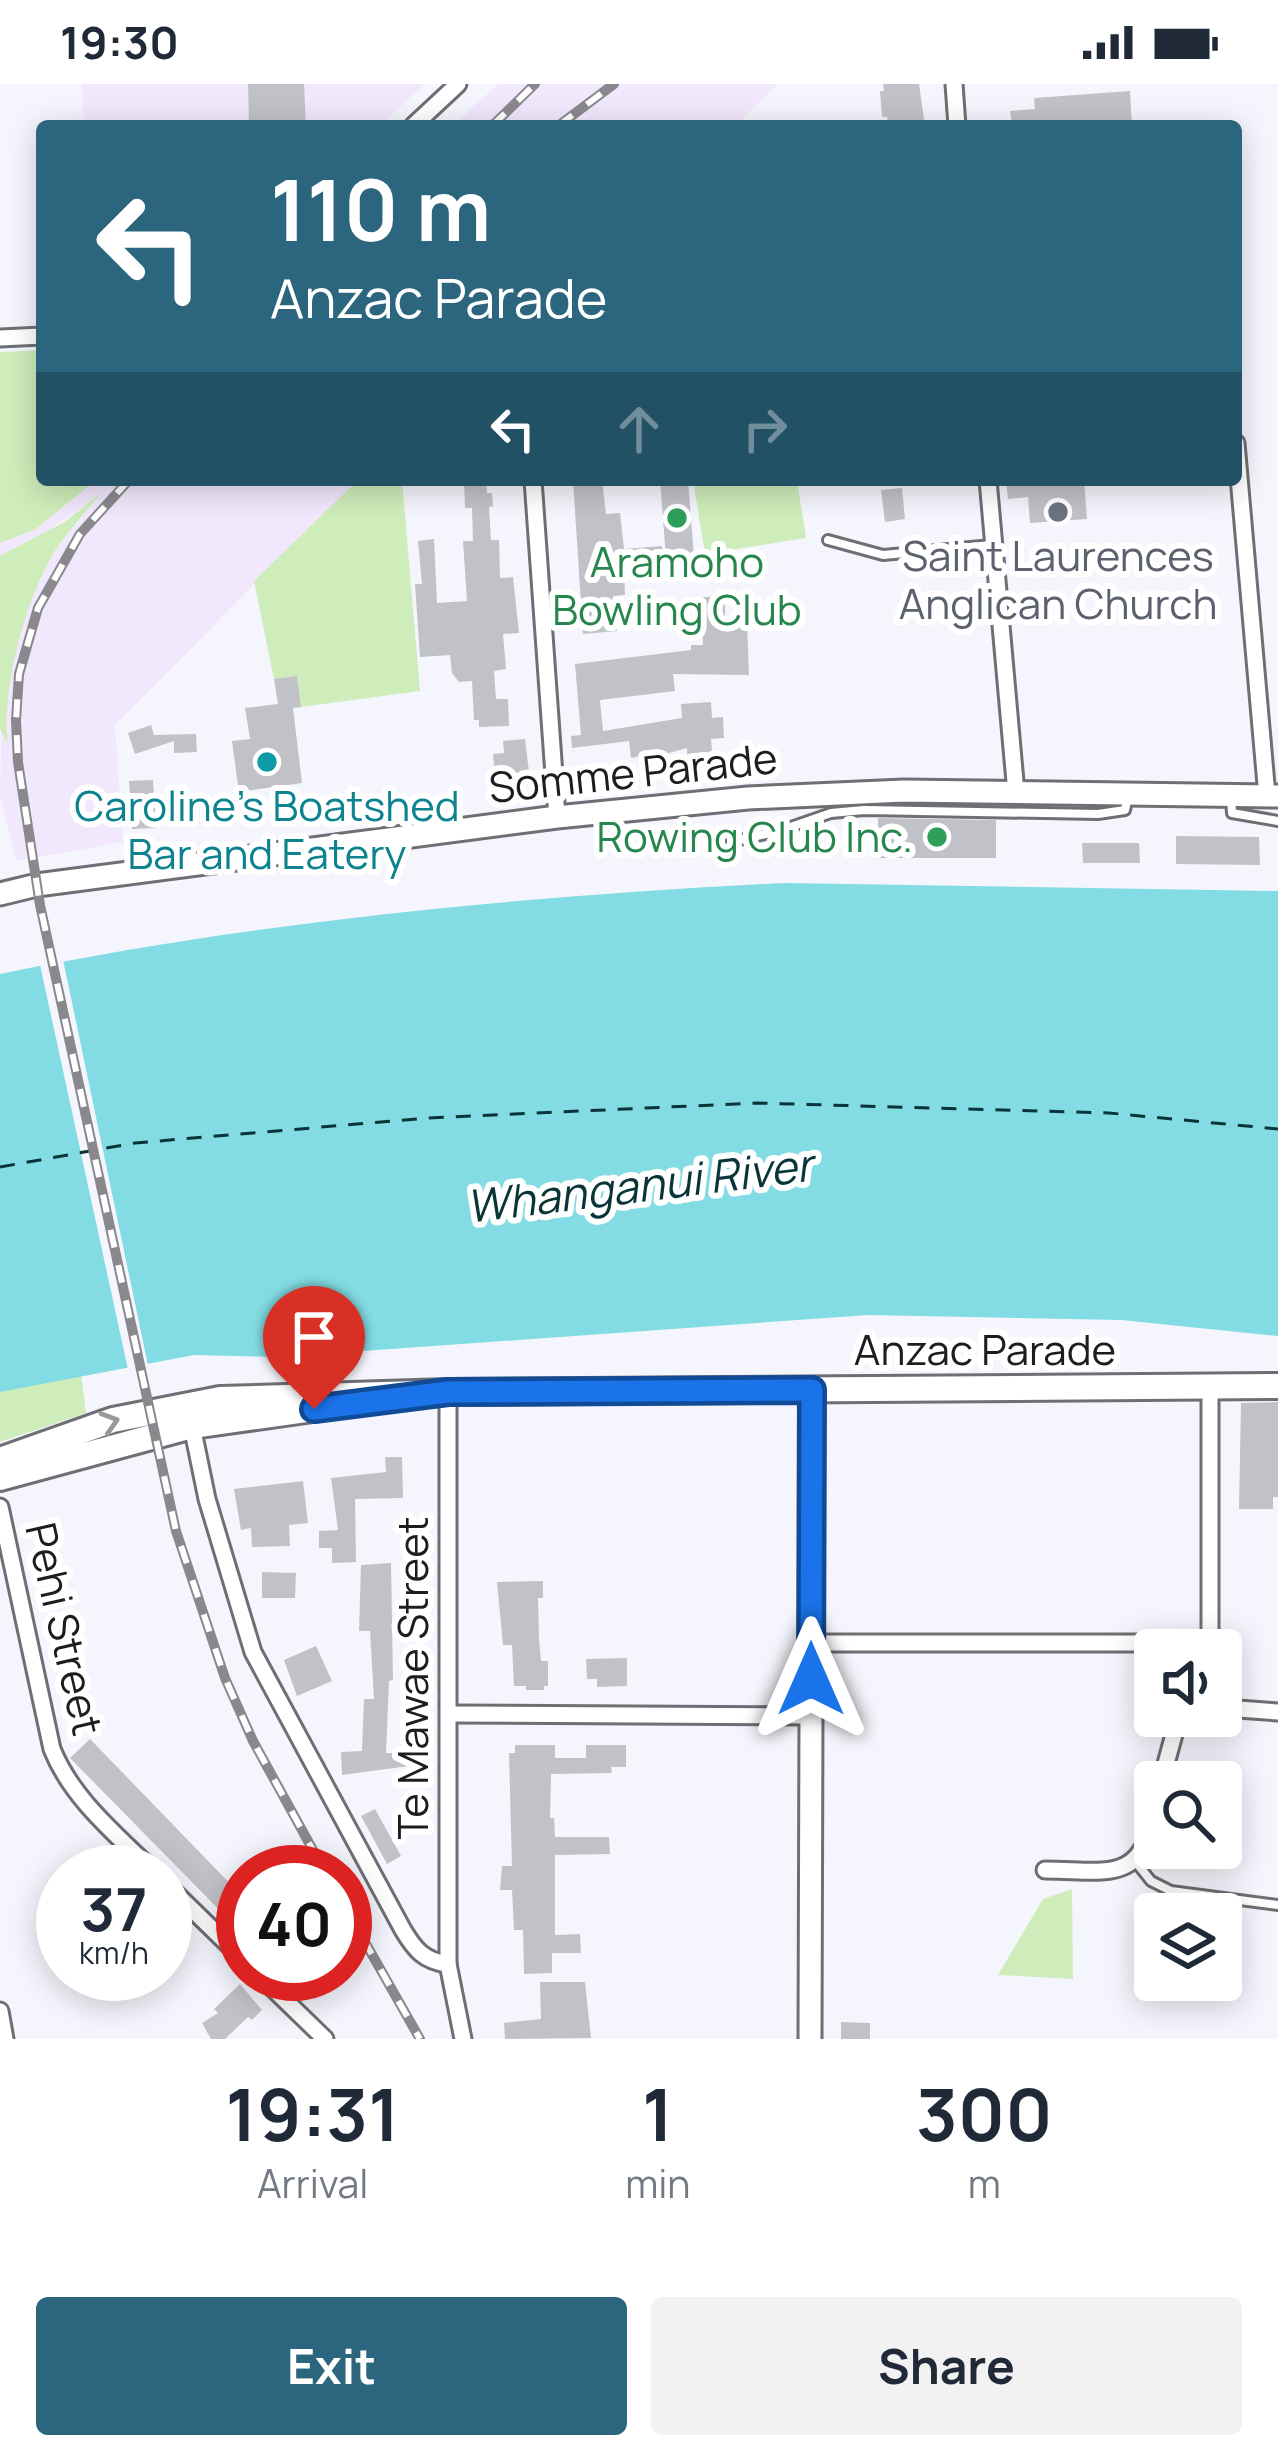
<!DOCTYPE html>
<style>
:root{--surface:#fff;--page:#f2f2f3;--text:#1f2937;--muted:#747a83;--accent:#2b657e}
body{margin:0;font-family:Manrope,sans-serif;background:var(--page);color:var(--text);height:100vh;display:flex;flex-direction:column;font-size:45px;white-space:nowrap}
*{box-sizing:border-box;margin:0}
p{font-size:39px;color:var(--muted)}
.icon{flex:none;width:66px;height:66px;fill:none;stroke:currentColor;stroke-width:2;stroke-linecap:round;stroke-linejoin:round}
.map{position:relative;height:1955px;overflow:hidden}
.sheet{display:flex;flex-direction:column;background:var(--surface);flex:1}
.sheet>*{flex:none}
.top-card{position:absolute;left:36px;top:36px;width:1206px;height:366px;border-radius:12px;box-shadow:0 6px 30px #0003;background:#2b657e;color:#fff;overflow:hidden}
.tools{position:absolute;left:1134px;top:1545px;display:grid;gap:24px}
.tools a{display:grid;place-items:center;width:108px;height:108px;border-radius:12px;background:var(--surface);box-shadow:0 6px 30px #0003;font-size:60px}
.speed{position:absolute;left:36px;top:1761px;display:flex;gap:24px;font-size:60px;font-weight:700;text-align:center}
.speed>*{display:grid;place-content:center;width:156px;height:156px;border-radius:50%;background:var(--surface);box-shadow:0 6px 30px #0003;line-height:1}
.speed small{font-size:30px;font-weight:400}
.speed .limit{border:18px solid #d22;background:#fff;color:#111}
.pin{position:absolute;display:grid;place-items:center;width:102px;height:102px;color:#fff;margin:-123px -51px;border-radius:50% 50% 50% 0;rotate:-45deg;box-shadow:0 0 12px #0007}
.pin .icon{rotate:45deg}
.me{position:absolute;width:132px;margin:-66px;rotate:0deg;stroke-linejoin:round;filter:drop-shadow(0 0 9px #0008)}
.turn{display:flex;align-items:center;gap:42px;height:252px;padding:0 36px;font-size:54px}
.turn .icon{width:156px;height:156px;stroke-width:2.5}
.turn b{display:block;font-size:84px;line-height:102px}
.lanes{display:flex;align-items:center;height:114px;padding:0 36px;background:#0003;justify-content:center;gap:60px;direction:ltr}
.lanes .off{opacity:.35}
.eta{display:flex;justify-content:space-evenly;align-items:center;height:204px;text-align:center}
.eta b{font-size:72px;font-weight:700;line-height:84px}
.action{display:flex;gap:24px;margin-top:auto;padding:24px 36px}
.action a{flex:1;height:138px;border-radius:12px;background:var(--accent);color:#fff;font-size:48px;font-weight:700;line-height:138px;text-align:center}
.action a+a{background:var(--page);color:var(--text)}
.status{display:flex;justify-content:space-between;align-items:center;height:84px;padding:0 60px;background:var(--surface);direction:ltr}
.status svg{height:33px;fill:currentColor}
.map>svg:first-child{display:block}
.industrial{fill:#f2e8fd}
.green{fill:#cfedba}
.water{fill:#83dce4}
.pier{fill:#f5f6fd}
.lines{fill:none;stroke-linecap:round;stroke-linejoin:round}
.ferry{stroke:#093539;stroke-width:3;stroke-dasharray:15 12;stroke-linecap:butt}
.building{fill:#c1c2c8}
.lane-casing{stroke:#6e6f74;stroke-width:14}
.street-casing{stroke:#6e6f74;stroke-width:21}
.secondary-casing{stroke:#6e6f74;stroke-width:27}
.primary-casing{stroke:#6e6f74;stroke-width:30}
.lane{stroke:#fff;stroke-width:8}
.street{stroke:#fff;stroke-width:15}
.secondary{stroke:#fff;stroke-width:21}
.primary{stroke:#fff;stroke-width:24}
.rail-casing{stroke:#88888d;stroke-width:10}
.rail{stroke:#fff;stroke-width:6;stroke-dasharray:18;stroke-linecap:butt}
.oneway{stroke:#99999b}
.route-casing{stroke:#114b97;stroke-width:30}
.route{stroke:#1a73e8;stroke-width:21}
.worship-dot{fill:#6b7280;stroke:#fff;stroke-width:4.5}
.leisure-dot{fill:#2e9e5b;stroke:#fff;stroke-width:4.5}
.culture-dot{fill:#0f9aa8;stroke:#fff;stroke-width:4.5}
.labels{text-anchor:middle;stroke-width:12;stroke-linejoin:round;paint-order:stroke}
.worship-label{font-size:42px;fill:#5b616d;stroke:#fff}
.leisure-label{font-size:42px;fill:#27864d;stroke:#fff}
.street-label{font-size:42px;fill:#1d1d20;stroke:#fff}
.culture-label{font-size:42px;fill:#0d838f;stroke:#fff}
.water-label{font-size:45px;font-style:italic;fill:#093539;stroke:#fff}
</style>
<div class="status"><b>19:30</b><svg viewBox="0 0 49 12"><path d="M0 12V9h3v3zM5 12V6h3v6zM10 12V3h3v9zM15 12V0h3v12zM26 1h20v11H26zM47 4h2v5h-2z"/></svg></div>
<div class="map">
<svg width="1278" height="1955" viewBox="0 0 1278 1955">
<rect width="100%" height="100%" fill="#f5f6fd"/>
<g class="industrial">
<path d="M81 0H425L379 42H85Z"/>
<path d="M498 0H778L735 42H452Z"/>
<path d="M96 396H358L115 641 123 758 16 777 0 712 2 619 11 568 30 514 58 462 97 414 18 466 0 472V459L36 445Z"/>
</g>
<g class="green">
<path d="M42 266V396H96L36 445 0 459V268Z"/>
<path d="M358 396H402L420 607 301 623 297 593 274 595 254 497Z"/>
<path d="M693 396H797L806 454 705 470Z"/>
<path d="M102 408C88 425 74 441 61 458 28 504 0 605 8 660L0 645V472L66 437Z"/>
<path d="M81 1289 86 1329 0 1358V1305Z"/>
<path d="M1072 1805 1073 1895 998 1891 1043 1815Z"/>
</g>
<path class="water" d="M785 799 1278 807V1252L1121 1236 868 1231 279 1273 194 1271 0 1308V890C258 837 522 812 785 799Z"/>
<path class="pier" d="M62 871 149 1286 129 1290 39 876Z"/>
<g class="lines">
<path class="ferry" d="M0 1083 135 1059 428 1034 756 1019 1109 1029 1278 1045"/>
</g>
<g class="building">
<path d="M248 0H304L306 42H249Z"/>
<path d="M883 0H919L925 42 888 41 887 33H882L880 7H884Z"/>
<path d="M1130 7 1132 42H1012L1010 27 1035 25 1034 14Z"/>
<path d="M464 396H486L487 409H492L493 422 489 423 491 456H499L500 494 513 493 519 549 503 550 506 585 494 587 496 615H508L509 642 479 643V636H474L472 597 459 598 452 589 450 571 420 573 415 500H422L418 457 434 455 437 519 467 517 463 457H473L472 424H465Z"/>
<path d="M573 396H602L606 430 620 429 624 465 662 462 663 478 624 483 625 511 613 512 617 547 583 550Z"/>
<path d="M660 396H688L694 472 666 474Z"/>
<path d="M1006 396H1084L1087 435 1030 439 1028 413 1008 415Z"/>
<path d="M902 404 905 435 885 438 881 406Z"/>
<path d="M702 513H725V535L747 538 749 591 673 590 675 607 600 616 603 647 682 634 681 620 711 618 712 634 723 633 724 654 711 655 712 668 687 670V664L643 676 642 672 631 674 629 657 572 664 571 652 581 651 575 580 691 566V561H703Z"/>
<path d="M297 592 301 623 293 624 302 699 239 708 232 657 250 655 245 624 278 620 274 595Z"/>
<path d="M151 641 154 651 196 650 197 668 174 669V657L135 670 128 649Z"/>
<path d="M525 655 529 688 495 691 493 670 504 669 503 657Z"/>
<path d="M153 696 156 744 132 745 129 697Z"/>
<path d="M878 734 996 736V774H878Z"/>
<path d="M1176 752 1259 753 1260 781 1176 780Z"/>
<path d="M1082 759H1139L1140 779H1083Z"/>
<path d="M1278 1318V1413H1273V1425H1239L1241 1319Z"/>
<path d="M385 1373H402L403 1414 355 1415 356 1478 332 1479V1464H319V1447L338 1446 331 1394 386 1388Z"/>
<path d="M303 1397 308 1439 289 1441 290 1462 252 1463 251 1444 241 1446 234 1405Z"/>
<path d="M391 1479 393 1596 389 1597 386 1669H409V1682L342 1691 341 1668 362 1667 364 1615H374L370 1547H359L361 1481Z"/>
<path d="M262 1488 296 1489 295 1514H262Z"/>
<path d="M543 1497V1514H538L539 1554 541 1577H548V1602H544V1606H526V1602H514L512 1561H503L497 1498Z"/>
<path d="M316 1562 332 1597 297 1612 284 1576Z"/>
<path d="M627 1574V1602L597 1603V1595H587L586 1575Z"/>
<path d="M90 1655 243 1813V1850L70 1674Z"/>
<path d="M515 1661H555V1674H586V1661H626V1683H611L612 1689 551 1690 550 1734H554L555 1753H609L610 1770 555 1771V1851L580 1850 581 1869H552V1889L524 1890 523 1846H514L512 1806H500L502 1782H512L509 1669H515Z"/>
<path d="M375 1725 401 1772 387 1780 361 1732Z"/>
<path d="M540 1898H585L591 1954 505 1955 504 1939 541 1935Z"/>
<path d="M240 1900 262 1926 252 1936 248 1933 225 1955H211L202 1939 218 1929 214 1925Z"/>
<path d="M841 1938 870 1939V1955H841Z"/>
</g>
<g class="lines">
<defs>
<g id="lane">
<path d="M828 456 883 471 992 461"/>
<path d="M1231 713 1232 729 1278 737"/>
<path d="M731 758 779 747 831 729 864 726 1098 730 1125 726 1128 713"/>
<path d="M1135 1777 1151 1797 1171 1807 1278 1821"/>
</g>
<g id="street">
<path d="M954 0 957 42"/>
<path d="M413 42 458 0"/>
<path d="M0 254 42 252"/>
<path d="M1236 359 1267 712"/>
<path d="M533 396 557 733"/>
<path d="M988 396 1016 709"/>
<path d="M448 1308V1880L463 1955"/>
<path d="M192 1342 207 1415 253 1568 403 1846C415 1866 424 1877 448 1880"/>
<path d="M0 1423 52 1665C72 1715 116 1750 154 1788"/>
<path d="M811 1559H1210"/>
<path d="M1210 1564V1303"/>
<path d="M1221 1618 1238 1625 1278 1628"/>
<path d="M451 1630 811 1632"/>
<path d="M1161 1698 1179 1632"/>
<path d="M1045 1786C1106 1786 1140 1801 1155 1730"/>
<path d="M165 1799 243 1875"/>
<path d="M258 1890 325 1955"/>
<path d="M0 1927 5 1955"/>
</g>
<g id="secondary">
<path d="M0 810 37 801 557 733 748 714 904 707 1278 712"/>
<path d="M810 1955 812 1306"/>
</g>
<g id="primary">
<path d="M0 1376 113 1336 220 1315 448 1308 1278 1302"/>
<path d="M0 1394 192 1342 320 1324"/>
</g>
</defs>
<use href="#lane" class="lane-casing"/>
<use href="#street" class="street-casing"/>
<use href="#secondary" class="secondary-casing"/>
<use href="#primary" class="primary-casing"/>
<use href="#lane" class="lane"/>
<use href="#street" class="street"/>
<use href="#secondary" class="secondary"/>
<use href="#primary" class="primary"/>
<defs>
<g id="rail">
<path d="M492 42 535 0"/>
<path d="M558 42 614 0"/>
<path d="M129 396 80 450 38 524 19 590 16 636 18 678 40 821 176 1447 225 1594 253 1657 325 1788"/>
<path d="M345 1823 420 1955"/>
</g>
</defs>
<use href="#rail" class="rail-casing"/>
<use href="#rail" class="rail"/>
</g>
<defs><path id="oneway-chevron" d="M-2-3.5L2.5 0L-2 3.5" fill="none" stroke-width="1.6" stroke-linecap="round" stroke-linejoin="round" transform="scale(3)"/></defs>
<use class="oneway" href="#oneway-chevron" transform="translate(110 1338) rotate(-17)"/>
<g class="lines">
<defs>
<path id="route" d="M314 1325 448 1308 812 1306 811 1595"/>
</defs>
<use href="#route" class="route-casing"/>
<use href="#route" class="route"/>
</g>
<circle class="worship-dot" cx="1058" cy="428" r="12"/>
<g class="leisure-dot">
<circle cx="677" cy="434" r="12"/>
<circle cx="937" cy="753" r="12"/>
</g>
<circle class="culture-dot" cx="267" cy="678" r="12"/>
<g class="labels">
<g class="worship-label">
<text x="1058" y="487">Saint Laurences<tspan x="1058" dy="48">Anglican Church</tspan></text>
</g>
<g class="leisure-label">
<text x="677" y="493">Aramoho<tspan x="677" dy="48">Bowling Club</tspan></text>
<text x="913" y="768" text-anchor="end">Rowing Club Inc.</text>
</g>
<g class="street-label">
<text transform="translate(633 689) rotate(-6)" y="15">Somme Parade</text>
<text x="985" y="1281">Anzac Parade</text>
<text transform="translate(64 1545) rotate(77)" y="15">Pehi Street</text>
<text transform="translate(413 1594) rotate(-90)" y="15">Te Mawae Street</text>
</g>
<g class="culture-label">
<text x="267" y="737">Caroline's Boatshed<tspan x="267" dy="48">Bar and Eatery</tspan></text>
</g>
<g class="water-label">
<text transform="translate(639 1102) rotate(-7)" y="16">Whanganui River</text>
</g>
</g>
</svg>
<div class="tools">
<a><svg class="icon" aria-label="sound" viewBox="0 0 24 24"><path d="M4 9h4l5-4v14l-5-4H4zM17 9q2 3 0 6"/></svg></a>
<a><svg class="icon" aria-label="search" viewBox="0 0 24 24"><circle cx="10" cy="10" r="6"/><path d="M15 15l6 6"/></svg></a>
<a><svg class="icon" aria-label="layers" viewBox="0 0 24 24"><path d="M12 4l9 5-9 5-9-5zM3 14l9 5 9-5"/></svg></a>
</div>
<div class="speed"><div>37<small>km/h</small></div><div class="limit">40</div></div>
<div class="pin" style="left:314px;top:1325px;background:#d93025"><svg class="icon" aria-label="arrive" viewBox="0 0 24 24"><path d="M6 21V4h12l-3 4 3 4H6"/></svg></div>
<svg class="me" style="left:811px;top:1595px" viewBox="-20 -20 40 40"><path d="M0-17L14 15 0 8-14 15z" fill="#1a73e8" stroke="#fff" stroke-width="4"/></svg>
<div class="top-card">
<div class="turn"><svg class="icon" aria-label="left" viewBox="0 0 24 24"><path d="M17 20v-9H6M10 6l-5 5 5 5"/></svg><div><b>110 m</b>Anzac Parade</div></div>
<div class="lanes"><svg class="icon" aria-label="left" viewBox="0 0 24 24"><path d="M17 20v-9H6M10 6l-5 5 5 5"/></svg><svg class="icon off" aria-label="ahead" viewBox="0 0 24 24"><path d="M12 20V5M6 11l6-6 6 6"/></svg><svg class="icon off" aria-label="right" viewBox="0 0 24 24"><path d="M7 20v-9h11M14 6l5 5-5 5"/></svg></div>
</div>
</div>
<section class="sheet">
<div class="eta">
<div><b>19:31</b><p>Arrival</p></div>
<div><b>1</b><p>min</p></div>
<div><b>300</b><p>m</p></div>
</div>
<div class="action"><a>Exit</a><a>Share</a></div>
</section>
